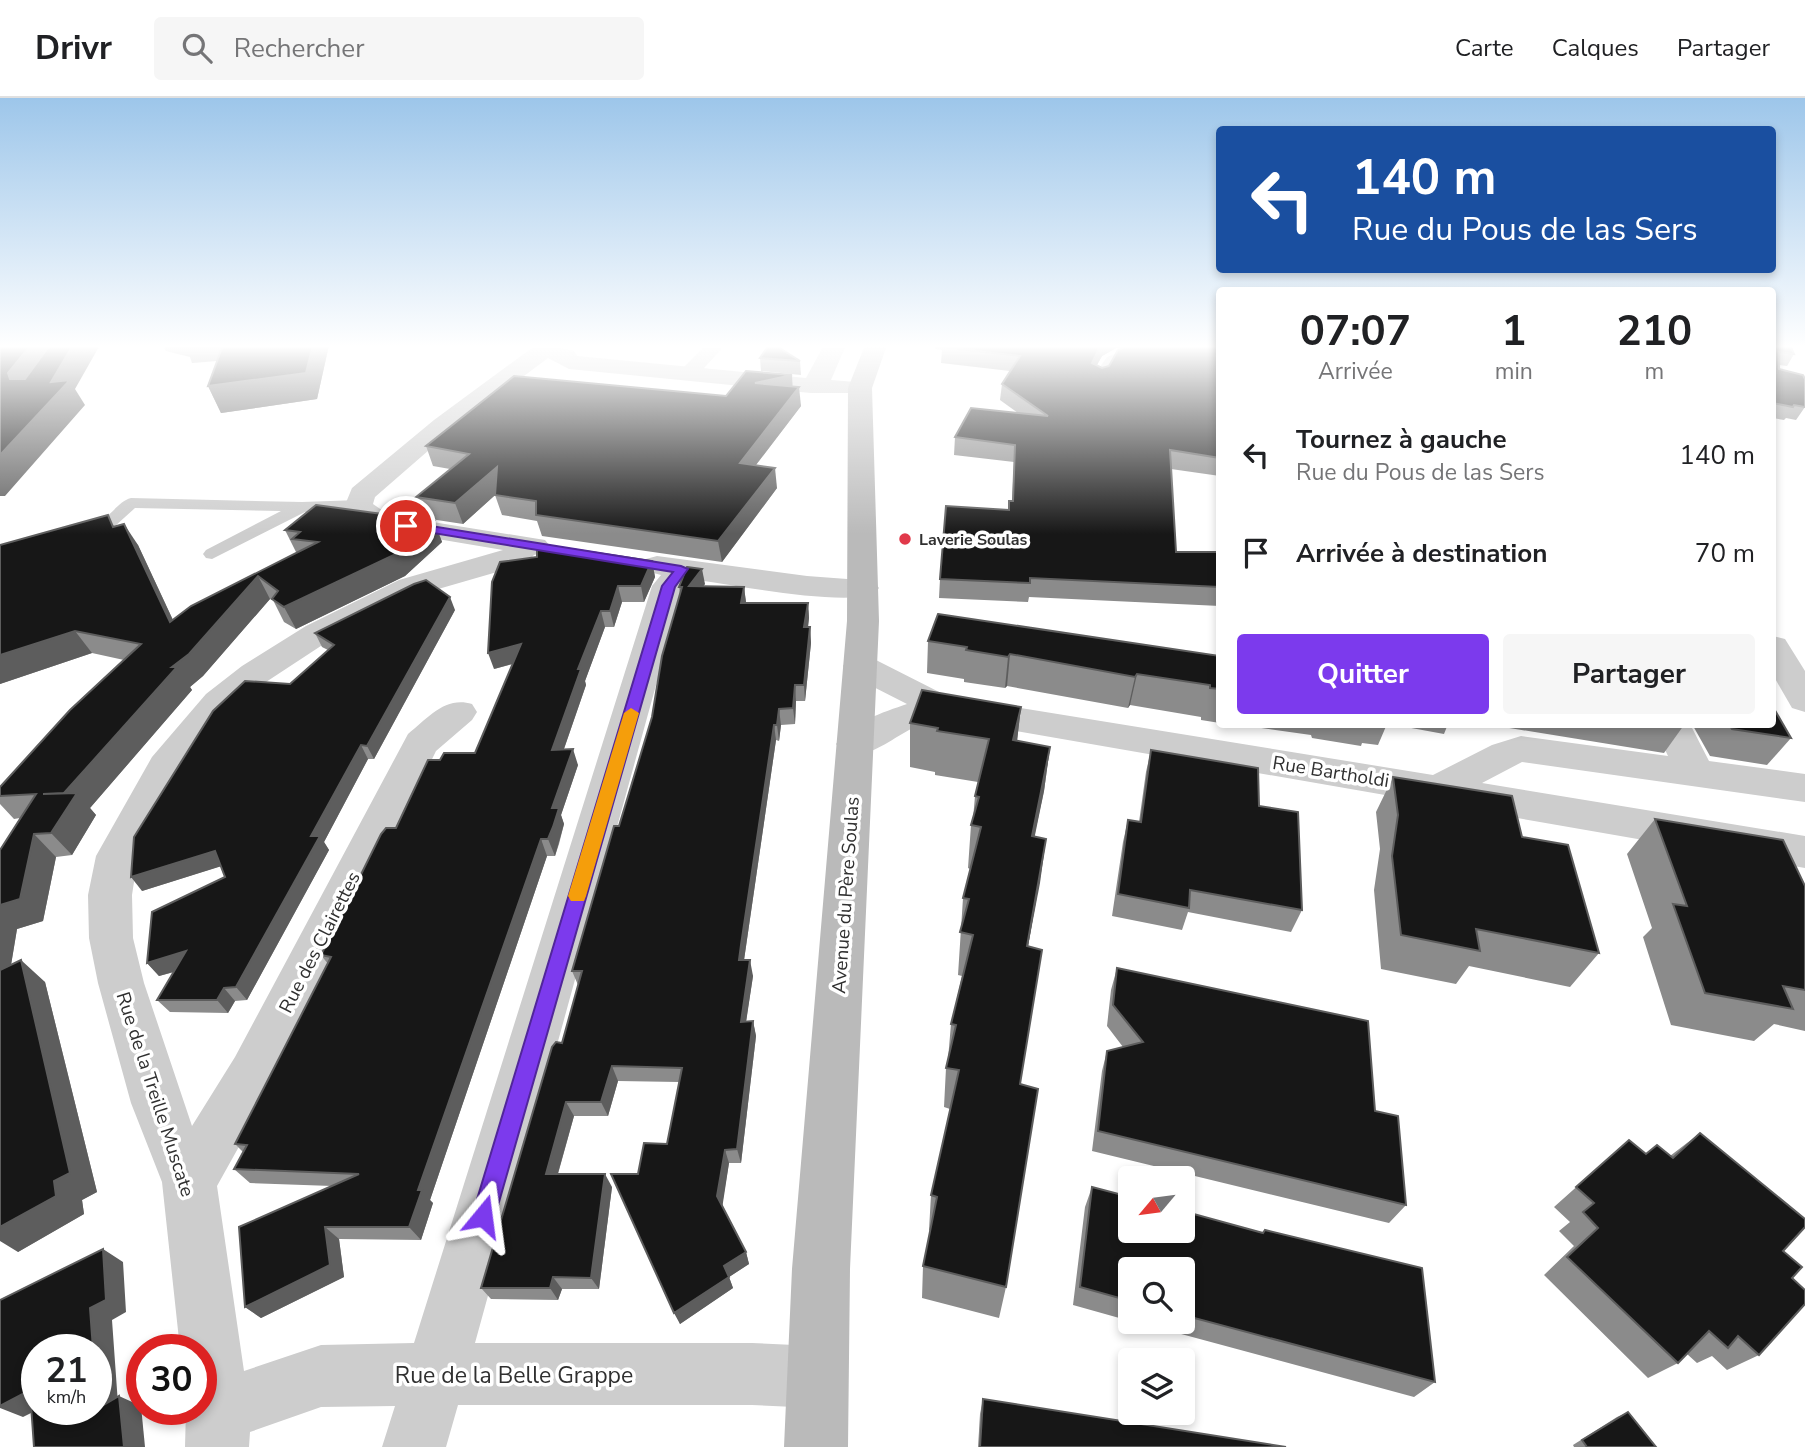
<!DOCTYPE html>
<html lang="fr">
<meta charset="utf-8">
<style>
:root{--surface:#fff;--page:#f6f6f6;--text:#202124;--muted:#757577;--line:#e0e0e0;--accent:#7c3aed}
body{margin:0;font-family:"Nunito Sans",sans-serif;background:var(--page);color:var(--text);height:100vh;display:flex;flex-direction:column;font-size:26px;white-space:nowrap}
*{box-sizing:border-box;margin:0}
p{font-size:23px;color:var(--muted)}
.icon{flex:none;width:38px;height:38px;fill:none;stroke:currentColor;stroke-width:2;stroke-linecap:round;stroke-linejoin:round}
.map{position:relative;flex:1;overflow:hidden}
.details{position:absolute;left:1216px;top:189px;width:560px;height:441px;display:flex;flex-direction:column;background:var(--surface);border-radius:7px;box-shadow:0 4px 10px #0003}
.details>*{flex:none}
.hud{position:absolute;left:1216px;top:28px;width:560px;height:147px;border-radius:7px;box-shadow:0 4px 10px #0003;background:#1a4fa0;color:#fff;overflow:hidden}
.needle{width:46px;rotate:241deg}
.controls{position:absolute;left:1118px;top:1068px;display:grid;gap:14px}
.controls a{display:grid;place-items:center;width:77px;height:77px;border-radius:7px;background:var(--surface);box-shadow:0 4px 10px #0003;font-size:35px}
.speed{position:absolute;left:21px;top:1236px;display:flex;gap:14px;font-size:35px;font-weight:700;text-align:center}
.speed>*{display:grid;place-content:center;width:91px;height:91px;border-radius:50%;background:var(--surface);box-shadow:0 4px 10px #0003;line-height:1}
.speed small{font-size:18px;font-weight:400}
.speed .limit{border:10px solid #d22;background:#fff;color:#111}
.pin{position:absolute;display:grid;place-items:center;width:60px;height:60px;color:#fff;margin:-30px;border:4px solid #fff;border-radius:50%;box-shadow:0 2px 7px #0007}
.me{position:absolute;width:77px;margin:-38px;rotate:16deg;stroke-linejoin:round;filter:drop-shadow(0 0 5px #0008)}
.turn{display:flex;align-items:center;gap:24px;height:147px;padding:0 21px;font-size:32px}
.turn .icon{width:91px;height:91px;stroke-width:2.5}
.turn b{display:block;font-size:49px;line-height:60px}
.eta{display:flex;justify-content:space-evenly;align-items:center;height:119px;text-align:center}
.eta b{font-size:42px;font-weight:700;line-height:49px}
.button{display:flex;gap:14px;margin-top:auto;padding:14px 21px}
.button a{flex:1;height:80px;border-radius:7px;background:var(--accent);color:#fff;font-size:28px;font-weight:700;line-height:80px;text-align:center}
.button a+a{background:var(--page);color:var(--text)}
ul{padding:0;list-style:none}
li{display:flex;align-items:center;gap:21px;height:98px;padding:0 21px}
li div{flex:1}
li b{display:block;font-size:26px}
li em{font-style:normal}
header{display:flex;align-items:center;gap:42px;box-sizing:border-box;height:98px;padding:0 35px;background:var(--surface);border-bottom:2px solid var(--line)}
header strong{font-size:33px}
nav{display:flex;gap:38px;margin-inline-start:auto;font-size:24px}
.search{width:490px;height:63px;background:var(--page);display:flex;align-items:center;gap:18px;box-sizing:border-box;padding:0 24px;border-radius:7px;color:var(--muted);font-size:26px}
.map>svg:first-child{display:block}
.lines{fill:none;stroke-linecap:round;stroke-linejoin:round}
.service{fill:#cdcdcd;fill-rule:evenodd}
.pedestrian{fill:#cdcdcd;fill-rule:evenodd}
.minor{fill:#cdcdcd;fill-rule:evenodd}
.tertiary{fill:#cdcdcd;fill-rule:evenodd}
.secondary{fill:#bababa;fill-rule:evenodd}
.wall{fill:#8b8b8b;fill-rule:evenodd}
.shaded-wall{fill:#5d5d5d}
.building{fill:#171717;stroke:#5d5d5d;stroke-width:2}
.route{fill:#7c3aed;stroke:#51269a;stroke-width:2}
.slow{fill:#f59e0b}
.poi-dot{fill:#e1394a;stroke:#fff;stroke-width:2.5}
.labels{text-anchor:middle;stroke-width:7;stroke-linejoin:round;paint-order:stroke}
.far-poi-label{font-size:16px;font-weight:bold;fill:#303030;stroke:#fff;text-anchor:start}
.street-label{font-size:19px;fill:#303030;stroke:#fff}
.near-street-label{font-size:23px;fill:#303030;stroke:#fff}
</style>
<header>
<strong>Drivr</strong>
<div class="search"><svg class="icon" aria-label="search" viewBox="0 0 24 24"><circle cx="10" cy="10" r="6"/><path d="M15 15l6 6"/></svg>Rechercher</div>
<nav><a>Carte</a><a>Calques</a><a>Partager</a></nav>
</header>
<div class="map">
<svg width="1805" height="1349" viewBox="0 0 1805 1349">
<rect width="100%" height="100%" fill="#fff"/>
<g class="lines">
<g class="service">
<path d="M1128 251H1143L1150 255 1143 259 1121 262 1104 283H1094L1092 280 1107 259Z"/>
<path d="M131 400 302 404 359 402 367 407 359 412 305 414 212 461 206 460 203 456 206 452 281 413 135 410 114 429 83 437 74 432C82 425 93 426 102 421 113 416 119 403 131 400Z"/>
</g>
<path class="pedestrian" d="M706 247H725L694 281H680L677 277 680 273Z"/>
<g class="minor">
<path d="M536 247H563L561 250 574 253 577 258 806 280 824 247H846L831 282 868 285 872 290 868 295H811L569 271 548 260 452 332 375 399 373 406 389 417 545 442 550 448 545 454 534 457 529 462 511 470 421 496 330 542 266 584 232 612 182 674 138 758 132 797 133 840 144 885 192 1028 235 959 408 636C428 620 445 598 472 606L477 614 472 622 436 653 271 991 217 1088 244 1273 321 1247 414 1245 652 488 661 477 646 473 642 467 646 461 657 458 807 478 874 483 879 490 874 497C831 507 736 487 690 481L683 489 475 1245H752L816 1248 838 1257 847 1279 838 1301 816 1310 752 1307H458L446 1349H382L395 1308 321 1309 250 1334 249 1349H185L186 1311H201V1251H180L162 1084 131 1005 98 885 89 840 88 797 96 758 152 659 206 596 242 568 306 528 399 482 503 452 372 430 356 422 345 407 352 390 434 322Z"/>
<path d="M860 557 872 560 947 598 1433 677 1492 647 1521 638 1668 658 1653 626H1690L1709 663 1805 676V704L1522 664 1482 685 1805 738V770L941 620C930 624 919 627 909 632 887 644 867 662 842 655L836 646C849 625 884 614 907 606L848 576 843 568 848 560Z"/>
</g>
<path class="tertiary" d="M1773 538 1785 541 1805 573V614L1792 610 1773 577Z"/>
<path class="secondary" d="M865 247H887L872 290 879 523 850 1171 848 1349H784L792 1171 847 523 848 290Z"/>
</g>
<g class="wall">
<path d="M163 247H329L317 301 221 315 208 288 217 263 192 265 190 259 166 253Z"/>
<path d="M928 247H1220V378L1171 371 1176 454H1220V508L1029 499 1028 504 939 500 940 481 1009 412 1012 403 1014 364 954 357 955 339 1018 315 1000 302 1002 286 1010 273 941 265 942 252 935 251V248ZM1116 250H1121L1109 268 1102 270 1097 267 1102 258Z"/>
<path d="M1773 247 1794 256 1787 268 1779 267V271L1805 309 1796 322 1786 320 1784 322 1773 320Z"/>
<path d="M760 260 800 263 801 277 761 273Z"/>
<path d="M793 289 801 308 756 367 777 390 722 464 542 438 537 423 502 417 495 397 463 426 424 420 416 399 450 371 433 368 426 348 726 298Z"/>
<path d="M434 423 442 444 405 478 296 531 284 524 273 502 270 501 203 578 190 589 192 592 90 710 96 717 72 757 56 759 43 823 17 831 11 867 45 884 97 1094 82 1102 84 1116 18 1154 0 752 20 720 14 721 0 706V689L124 562 92 555 0 586V447L115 429 138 447 173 522 298 454H296L285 432Z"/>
<path d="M652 463 655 479 644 504H622L614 529H605L585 583 586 587 564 651 578 667 561 717 564 726 559 746 555 758H547L430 1102 433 1105 421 1142 339 1141 344 1179 261 1220 245 1209 332 1088 250 1085 234 1071 243 1054 235 1046 328 866 321 857 396 730 440 662 475 655 513 566 494 571Z"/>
<path d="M705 486 703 488 744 489 746 505H808L809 520 808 529H810L811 545 805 603H796L795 626 781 627 779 643 776 642 744 862 753 878 746 923H753L756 938 741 1065H729L722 1107 746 1154 749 1166 729 1179 733 1190 680 1226 638 1076 667 1046 679 984 618 983 608 1018H574L558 1076 612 1089 599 1191H562L558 1202 491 1201 481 1190 562 945 578 887 572 873 619 728 652 619 680 496 679 489Z"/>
<path d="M455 512 374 661H368L324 744 329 752 247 902 235 903 228 915 170 914 157 902 174 874 159 878 147 865 225 779 221 768 142 793 290 586 328 552 322 549 315 535Z"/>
<path d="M928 543 1220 558V625L1201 622V619L1130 607 1128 610 1007 588 1005 590 964 584V581L927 575Z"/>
<path d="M1021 609 1017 643 1050 649 1044 693 1034 739 1046 741 1028 849 1006 1189 999 1220 922 1200 923 1168 930 1133 929 1132 931 1097 950 1011 944 1009 946 970 948 961 951 926 962 878 958 877 963 800 970 771 968 770 971 727 973 721 975 698 978 684 935 677V674L910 669V625Z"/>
<path d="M1233 626H1387L1378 647 1362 645 1361 648 1312 640 1311 637Z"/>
<path d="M1394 626H1448L1444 636 1395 627Z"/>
<path d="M1485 626H1684V627L1664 655Z"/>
<path d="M1692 626H1773L1791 640 1767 667 1710 658Z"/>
<path d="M1151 652 1259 708 1302 812 1291 834 1188 814 1182 832 1112 818 1123 744 1128 722 1139 724 1146 674Z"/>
<path d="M1393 679 1522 739 1599 855 1570 889 1469 868 1456 886 1381 871 1374 792 1380 751 1376 714Z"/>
<path d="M1655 721 1805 788V933L1774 926 1754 943 1671 927 1643 839 1652 830 1627 756Z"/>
<path d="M1117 870 1375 1013 1406 1107 1389 1125 1092 1053 1102 973 1107 953 1123 949 1107 928 1111 892Z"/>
<path d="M1700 1035 1783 1153 1792 1180 1759 1257 1727 1272 1712 1258 1697 1265 1687 1256 1678 1265 1648 1280 1544 1177 1574 1148 1559 1133 1570 1124 1554 1109 1629 1042 1646 1056 1670 1058Z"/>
<path d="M1092 1089 1263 1135 1265 1132 1435 1284 1414 1299 1133 1223H1183V1171H1130V1223L1073 1207 1085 1109Z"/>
<path d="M983 1301 1286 1349H978L980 1316Z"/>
<path d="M1628 1314 1656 1349H1574L1573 1347 1617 1319Z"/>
</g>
<g class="shaded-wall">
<path d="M31 247H62L26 305 10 281 8 275Z"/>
<path d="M73 247H100L75 291 85 307 5 398H0V357L51 284Z"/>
<path d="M313 247H329L317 301 221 315 208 288Z"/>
<path d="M1101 247H1117L1116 250 1102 258 1089 281 1092 265Z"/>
<path d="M792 277 793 296 755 285Z"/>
<path d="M799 289 801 308 742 385 740 365Z"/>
<path d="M497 369 503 390 463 426 455 405Z"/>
<path d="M775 370 777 390 722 464 718 443Z"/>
<path d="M434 423 442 444 405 478 296 531 284 509Z"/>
<path d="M124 426 138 447 184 546 170 524Z"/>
<path d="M652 463 655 479 644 504 641 488Z"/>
<path d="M702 471 705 486 691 504 689 488Z"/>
<path d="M258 478 270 501 203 578 190 589 192 592 90 710 96 717 72 757 51 735 64 695 172 569Z"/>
<path d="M618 488 622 504 614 529 610 513Z"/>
<path d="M744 489 746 504 743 521 741 505Z"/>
<path d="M450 499 455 512 374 661 367 648Z"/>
<path d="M808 505 809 520 806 545 804 529Z"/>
<path d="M601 513 605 529 585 583 586 587 558 668 552 652 578 571Z"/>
<path d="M810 529 811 545 805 603 804 587Z"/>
<path d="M75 533 92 555 0 586V557Z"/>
<path d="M521 546 526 562 494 571 488 555Z"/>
<path d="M1010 556 1007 588 1005 590 1008 559Z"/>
<path d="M1137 576 1130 607 1128 610 1135 579Z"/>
<path d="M795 587 796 603 795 626 793 610Z"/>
<path d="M1021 609 1016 652 1013 642Z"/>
<path d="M779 611 781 627 779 643 777 627Z"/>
<path d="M774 627 776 642 744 862H739Z"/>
<path d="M361 647 368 661 324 744 329 752 247 902 236 889 311 738Z"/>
<path d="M1050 649 1044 693 1026 781 1032 738Z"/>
<path d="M573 651 578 667 561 717 564 726 555 758 548 741 552 710Z"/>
<path d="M34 736 56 759 43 823 17 831 5 903 0 899V807Z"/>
<path d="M541 741 547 758 430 1102 433 1105 421 1142 409 1129 418 1092Z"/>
<path d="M1046 741 1040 785 1020 890 1027 848Z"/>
<path d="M215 753 225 767 142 793 131 779Z"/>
<path d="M186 853 198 867 159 878 147 865Z"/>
<path d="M21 862 45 884 97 1094 82 1102 84 1116 18 1154 0 1143V1129Z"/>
<path d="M750 862 753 878 744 938 741 924Z"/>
<path d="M224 890 235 903 228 915 217 902Z"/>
<path d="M753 923 756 938 741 1065 737 1051Z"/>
<path d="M612 968 618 983 608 1018 601 1004Z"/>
<path d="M566 1004 574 1018 554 1089 546 1076Z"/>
<path d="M725 1052 729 1065 722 1111 717 1098Z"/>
<path d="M605 1076 612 1089 599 1191 591 1180Z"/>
<path d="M325 1129 339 1141 344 1179 261 1220 245 1209Z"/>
<path d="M103 1151 123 1164 126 1214 112 1222 119 1320 97 1311 96 1251H93L90 1210Z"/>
<path d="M746 1154 749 1166 729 1179 733 1190 680 1226 674 1215 724 1168Z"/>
<path d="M553 1179 562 1191 558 1202 550 1190Z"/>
<path d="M30 1292 39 1311 23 1319 0 1310V1308Z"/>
<path d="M119 1298 141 1308 145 1349H124Z"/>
</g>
<g class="building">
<path d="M0 247H31L8 275 10 281H25L50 247H73L51 284 70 282 0 357Z"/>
<path d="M223 247H313L306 275 208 288Z"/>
<path d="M769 247H775L800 263 760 260Z"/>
<path d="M942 247H1101L1092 265 1102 270 1109 268 1118 252 1128 247H1220V360L1170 352 1176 454H1220V489L1030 480V485L940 481 946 408 1009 412V403H1013L1015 347 955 339 971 310 1048 318 1002 286 1020 258 942 249Z"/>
<path d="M1773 247H1790L1794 256 1779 254V271L1803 277 1805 281V309L1794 307 1793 309 1773 305Z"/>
<path d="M746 273 792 277 755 285 799 289 740 365 775 370 718 443 536 417V403L495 397 497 369 455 405 416 399 469 356 426 348 514 278 726 298Z"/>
<path d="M316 407 434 423 396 456 284 509 272 501 278 493 258 478 189 556 172 569H177L64 695 43 696 77 695 51 735 34 736 20 801 0 807V752L36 696 0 698V689L70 612 141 546 75 533 0 557V447L108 417 113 429 124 426 170 524 191 508 318 444 292 441 300 434 285 432Z"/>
<path d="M537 446 652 463 641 488H618L610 513H601L578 571H581L552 652 573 651 552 710H559L553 729 548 741H541L418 1092H422L409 1129H325L330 1167 245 1209 239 1129 359 1076 234 1071 247 1047 235 1046 331 859 321 857 381 736 386 730H396L428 662H440L444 655H475L521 546 488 555 492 484 500 464 537 459Z"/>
<path d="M687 469 702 471 689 488 744 489 741 505H808L804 529H810L804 587H795L793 610 779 611 777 627H774L741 847 739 862H750L741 924 753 923 737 1051 725 1052 717 1098 746 1154 724 1168 729 1179 674 1215 611 1076H638L644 1045 667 1046 682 970 612 968 601 1004H566L546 1076H605L591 1180 553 1179 550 1190H481L552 949 556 944 562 945 582 873H572L614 728H619L652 619 662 558 682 489H679Z"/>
<path d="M426 482 450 499 367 648 361 647 311 738H320L236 889 224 890 217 902H157L186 853 147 865 152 814 225 779 215 753 131 779 134 739 213 613 245 583 290 586 334 547 315 535 414 486Z"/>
<path d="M938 516 1220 558V591L1210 590V587L1137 576 1135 579 1010 556 1008 559 966 552 967 549 928 543Z"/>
<path d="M922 592 1021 609 1013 642 1050 649 1032 738 1046 741 1027 848 1042 852 1020 986 1038 991 1006 1189 923 1168 937 1099 931 1097 959 972 946 970 956 927 951 926 973 837 960 834 969 801 963 800 981 729 971 727 979 699 975 698 989 641 937 633 938 630 910 625Z"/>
<path d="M1773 609 1791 640 1732 631 1729 626H1773Z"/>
<path d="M1151 652 1258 670 1259 708 1298 714 1302 812 1190 792 1189 810 1118 796 1128 722 1141 724Z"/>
<path d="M1393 679 1512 698 1522 739 1568 747 1599 855 1476 831 1480 853 1401 837 1392 758 1398 717Z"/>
<path d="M1655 721 1783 742 1805 788V892L1783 888 1793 911 1705 895 1673 806 1687 808Z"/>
<path d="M21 862 70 1075 54 1083 56 1098 0 1129V872Z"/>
<path d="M1117 870 1368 923 1375 1013 1398 1018 1406 1107 1098 1033 1107 953 1143 944 1113 907Z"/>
<path d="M1700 1035 1805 1121V1129L1783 1153 1802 1169 1792 1180 1805 1192V1206L1759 1257 1738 1238 1728 1250 1709 1233 1678 1265 1567 1159 1598 1130 1583 1114 1594 1105 1576 1089 1629 1042 1646 1056 1657 1047 1673 1060Z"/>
<path d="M1092 1089 1130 1099V1132H1183V1113L1263 1135 1265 1132 1422 1170 1435 1284 1183 1217V1171H1130V1203L1080 1189Z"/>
<path d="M103 1151 106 1202 90 1210 93 1251H37V1311H96V1304L97 1311 119 1298 124 1349H34L30 1292 0 1308V1202Z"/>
<path d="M983 1301 1286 1349H980Z"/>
<path d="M1628 1314 1656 1349H1587L1582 1342Z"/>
</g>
<linearGradient id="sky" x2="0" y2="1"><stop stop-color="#9dc6ea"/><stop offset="0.57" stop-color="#fff"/><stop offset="1" stop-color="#fff" stop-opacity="0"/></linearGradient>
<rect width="1805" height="436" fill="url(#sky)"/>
<path class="route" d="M406 424 681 468 688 471 675 489 495 1118 491 1126 483 1130 475 1126 472 1118 662 488 673 474 402 430V425Z"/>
<path class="slow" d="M631 610 639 615 586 798 584 803H571L568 798 624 615Z"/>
<circle class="poi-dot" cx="905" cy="441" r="7"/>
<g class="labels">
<g class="far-poi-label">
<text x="919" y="447">Laverie Soulas</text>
</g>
<g class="street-label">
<text transform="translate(1331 673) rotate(9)" y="7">Rue Bartholdi</text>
<text transform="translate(845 797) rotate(-86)" y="7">Avenue du Père Soulas</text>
<text transform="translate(319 844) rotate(-63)" y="7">Rue des Clairettes</text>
<text transform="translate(156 996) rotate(72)" y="7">Rue de la Treille Muscate</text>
</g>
<g class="near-street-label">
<text x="514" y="1285">Rue de la Belle Grappe</text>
</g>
</g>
</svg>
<div class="controls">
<a><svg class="needle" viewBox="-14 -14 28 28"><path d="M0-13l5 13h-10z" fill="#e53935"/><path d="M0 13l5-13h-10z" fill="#757577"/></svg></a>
<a><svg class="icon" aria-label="search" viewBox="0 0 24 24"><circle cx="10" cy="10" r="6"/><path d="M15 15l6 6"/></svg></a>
<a><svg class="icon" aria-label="layers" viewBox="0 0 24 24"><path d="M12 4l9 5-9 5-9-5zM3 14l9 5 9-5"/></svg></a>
</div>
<div class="speed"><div>21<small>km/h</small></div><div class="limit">30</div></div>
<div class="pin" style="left:406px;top:428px;background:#d93025"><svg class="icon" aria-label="arrive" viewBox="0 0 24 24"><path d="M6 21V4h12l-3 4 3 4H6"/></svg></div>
<svg class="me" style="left:483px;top:1118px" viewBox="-20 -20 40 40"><path d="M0-17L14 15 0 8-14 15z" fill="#7c3aed" stroke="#fff" stroke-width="4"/></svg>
<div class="hud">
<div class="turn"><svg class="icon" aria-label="left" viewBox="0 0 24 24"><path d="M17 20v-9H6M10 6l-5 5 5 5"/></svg><div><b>140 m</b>Rue du Pous de las Sers</div></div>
</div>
<section class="details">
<div class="eta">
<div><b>07:07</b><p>Arrivée</p></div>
<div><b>1</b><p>min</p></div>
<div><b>210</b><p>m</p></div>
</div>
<ul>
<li><svg class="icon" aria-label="left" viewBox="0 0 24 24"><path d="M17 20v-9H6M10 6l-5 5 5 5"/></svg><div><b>Tournez à gauche</b><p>Rue du Pous de las Sers</p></div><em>140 m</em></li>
<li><svg class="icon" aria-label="arrive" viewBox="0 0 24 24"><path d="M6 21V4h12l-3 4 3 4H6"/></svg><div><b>Arrivée à destination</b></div><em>70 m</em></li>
</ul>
<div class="button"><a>Quitter</a><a>Partager</a></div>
</section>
</div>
